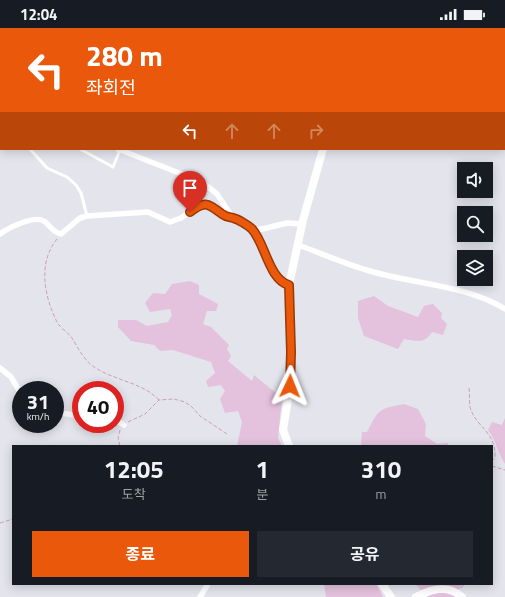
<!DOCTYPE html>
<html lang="ko">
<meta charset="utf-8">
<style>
:root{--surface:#171b24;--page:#242831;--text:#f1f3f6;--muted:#9ea1a6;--accent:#ea580c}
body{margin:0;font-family:"Titillium Web","Noto Sans KR",sans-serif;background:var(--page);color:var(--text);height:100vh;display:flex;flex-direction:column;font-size:15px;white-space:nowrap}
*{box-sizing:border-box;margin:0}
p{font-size:13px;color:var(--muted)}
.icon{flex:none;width:22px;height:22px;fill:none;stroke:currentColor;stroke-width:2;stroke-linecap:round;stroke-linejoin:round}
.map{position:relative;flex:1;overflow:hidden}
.side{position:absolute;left:12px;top:417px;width:481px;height:140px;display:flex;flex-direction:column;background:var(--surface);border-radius:0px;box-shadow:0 2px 10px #0003}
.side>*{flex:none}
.top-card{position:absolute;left:0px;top:0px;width:505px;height:122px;box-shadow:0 2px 10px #0003;background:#ea580c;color:#fff;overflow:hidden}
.buttons{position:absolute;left:457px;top:134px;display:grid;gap:8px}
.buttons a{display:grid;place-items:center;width:36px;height:36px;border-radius:0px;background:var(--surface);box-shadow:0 2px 10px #0003;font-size:20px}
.speed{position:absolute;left:12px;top:353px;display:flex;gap:8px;font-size:20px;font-weight:700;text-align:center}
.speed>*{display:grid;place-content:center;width:52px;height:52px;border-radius:50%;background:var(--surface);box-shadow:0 2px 10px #0003;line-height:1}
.speed small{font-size:10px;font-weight:400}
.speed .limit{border:6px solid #d22;background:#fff;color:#111}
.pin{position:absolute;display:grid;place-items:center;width:34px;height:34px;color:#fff;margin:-41px -17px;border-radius:50% 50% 50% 0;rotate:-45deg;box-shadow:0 0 4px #0007}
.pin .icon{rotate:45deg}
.me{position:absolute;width:44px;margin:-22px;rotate:2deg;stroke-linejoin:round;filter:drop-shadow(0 0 3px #0008)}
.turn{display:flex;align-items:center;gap:14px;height:84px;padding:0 20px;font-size:18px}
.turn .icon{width:52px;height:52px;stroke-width:2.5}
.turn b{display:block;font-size:28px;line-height:34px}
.lanes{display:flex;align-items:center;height:38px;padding:0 20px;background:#0003;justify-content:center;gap:20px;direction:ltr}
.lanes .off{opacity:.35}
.eta{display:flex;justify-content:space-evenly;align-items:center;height:68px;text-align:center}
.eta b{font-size:24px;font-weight:700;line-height:28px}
.action{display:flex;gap:8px;margin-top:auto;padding:8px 20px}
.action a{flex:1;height:46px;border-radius:0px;background:var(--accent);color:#fff;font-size:16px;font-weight:700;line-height:46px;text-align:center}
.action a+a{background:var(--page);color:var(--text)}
.status{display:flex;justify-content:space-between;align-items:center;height:28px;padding:0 20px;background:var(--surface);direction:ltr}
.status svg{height:11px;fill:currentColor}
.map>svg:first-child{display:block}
.green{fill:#e4c1dd}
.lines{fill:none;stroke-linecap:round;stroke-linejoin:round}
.path{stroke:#cca0b7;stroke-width:1;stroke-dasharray:4 2;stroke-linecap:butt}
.lane{stroke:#fff;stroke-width:3}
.street{stroke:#fff;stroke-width:5.5}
.secondary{stroke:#fff;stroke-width:8}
.route-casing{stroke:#983908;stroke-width:10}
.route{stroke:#ea580c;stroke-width:7}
</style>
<div class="status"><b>12:04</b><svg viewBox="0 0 49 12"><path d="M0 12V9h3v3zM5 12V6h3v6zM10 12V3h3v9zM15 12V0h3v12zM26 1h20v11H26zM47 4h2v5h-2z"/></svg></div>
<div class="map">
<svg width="505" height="569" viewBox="0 0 505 569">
<rect width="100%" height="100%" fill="#e4e4ed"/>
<g class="green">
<path d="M190 253 199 257V266L218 276 216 283H207L203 296 211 299 229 317 227 321 231 328 228 333 252 353 254 347 282 370 278 410 282 418H237L242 394 238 383 225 385 220 371 225 363 221 357 208 359 206 353 215 345 211 334 173 322 160 323 154 317 131 313 118 299V292H136L147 298 168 294 172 287 170 281 150 284 145 275 153 265 165 266 172 256Z"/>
<path d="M374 268 388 278 418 289 424 278 433 276 442 285 441 290 447 296 443 307 432 304C425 316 416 313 404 311L398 321 364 308 358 290V273Z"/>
<path d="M404 376 418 381 426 396 425 408 437 416 448 415V418H361L362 404H367C379 381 378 381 404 376Z"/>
<path d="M505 390V436C498 425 496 412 488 402L492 394 502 397Z"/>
<path d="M324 556H376L383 569H326Z"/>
<path d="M415 556H462L455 569H428Z"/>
</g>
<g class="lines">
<g class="path">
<path d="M334 0 336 1"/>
<path d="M412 0 413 1"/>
<path d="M484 1 485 0"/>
<path d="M57 211C38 234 44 267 56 292 59 300 67 303 72 310 78 320 84 332 94 339 115 353 142 354 159 372"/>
<path d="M469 360C470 366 469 374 470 379 476 400 496 403 495 429L492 433"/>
<path d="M128 394 145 386 159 372 174 371 185 374 192 379 200 388 227 406"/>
<path d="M120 402 118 410 120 418"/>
<path d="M492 438 505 442"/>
<path d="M0 495 13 491"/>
<path d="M461 560 464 556"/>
</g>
<g class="lane">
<path d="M30 121 47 140 67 149 76 157 81 165 87 188"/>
<path d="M80 121 113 139 120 122"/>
</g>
<g class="street">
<path d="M0 93 1 94"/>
<path d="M118 121 202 154 217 166 233 190"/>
<path d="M252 200C261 215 272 253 289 257"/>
<path d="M0 206C8 200 34 187 44 193 51 198 52 204 61 206L80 190 87 188 148 184 170 194 181 190 199 177 205 176 214 179 223 187 233 190 252 200 258 202 287 195 302 196"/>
<path d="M298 217C321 225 345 236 370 243 413 256 466 257 505 281"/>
<path d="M0 340 11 349 21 366"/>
<path d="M55 384 81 388"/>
<path d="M115 392 124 397"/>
<path d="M200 569 208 556"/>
</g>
<g class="secondary">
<path d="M109 0 110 1"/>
<path d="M504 78H505"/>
<path d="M289 418 283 402 290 358 291 324 289 257 303 192 323 121"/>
<path d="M382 556 391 569"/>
<path d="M416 569C431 561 448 556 462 569"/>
</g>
</g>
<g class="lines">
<defs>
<path id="route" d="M190 184C206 172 208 176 222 186 226 189 229 189 233 190 238 191 249 198 252 201 265 215 269 252 289 257L291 324 290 358"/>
</defs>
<use href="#route" class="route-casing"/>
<use href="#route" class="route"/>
</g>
</svg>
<div class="buttons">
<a><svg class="icon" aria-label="sound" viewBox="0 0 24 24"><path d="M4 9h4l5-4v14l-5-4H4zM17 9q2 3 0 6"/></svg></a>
<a><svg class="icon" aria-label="search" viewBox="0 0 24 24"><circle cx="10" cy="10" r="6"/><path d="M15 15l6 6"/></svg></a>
<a><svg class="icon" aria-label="layers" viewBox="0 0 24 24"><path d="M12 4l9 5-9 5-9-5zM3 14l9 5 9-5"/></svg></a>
</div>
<div class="speed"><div>31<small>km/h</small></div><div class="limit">40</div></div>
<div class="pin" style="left:190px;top:184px;background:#d93025"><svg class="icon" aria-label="arrive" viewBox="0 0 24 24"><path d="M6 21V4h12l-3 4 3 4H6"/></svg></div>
<svg class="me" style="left:290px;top:358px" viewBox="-20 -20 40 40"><path d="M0-17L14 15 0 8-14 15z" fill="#ea580c" stroke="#fff" stroke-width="4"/></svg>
<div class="top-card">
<div class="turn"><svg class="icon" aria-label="left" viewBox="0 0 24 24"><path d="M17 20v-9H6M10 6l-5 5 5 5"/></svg><div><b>280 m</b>좌회전</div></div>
<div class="lanes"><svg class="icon" aria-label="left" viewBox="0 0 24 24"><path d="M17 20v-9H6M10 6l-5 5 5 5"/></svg><svg class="icon off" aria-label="ahead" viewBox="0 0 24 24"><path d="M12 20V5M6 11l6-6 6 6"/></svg><svg class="icon off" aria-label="ahead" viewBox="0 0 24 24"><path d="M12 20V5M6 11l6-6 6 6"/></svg><svg class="icon off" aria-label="right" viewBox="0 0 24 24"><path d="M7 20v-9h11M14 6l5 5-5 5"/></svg></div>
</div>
<section class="side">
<div class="eta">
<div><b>12:05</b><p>도착</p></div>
<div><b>1</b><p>분</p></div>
<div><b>310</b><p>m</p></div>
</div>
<div class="action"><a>종료</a><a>공유</a></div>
</section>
</div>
